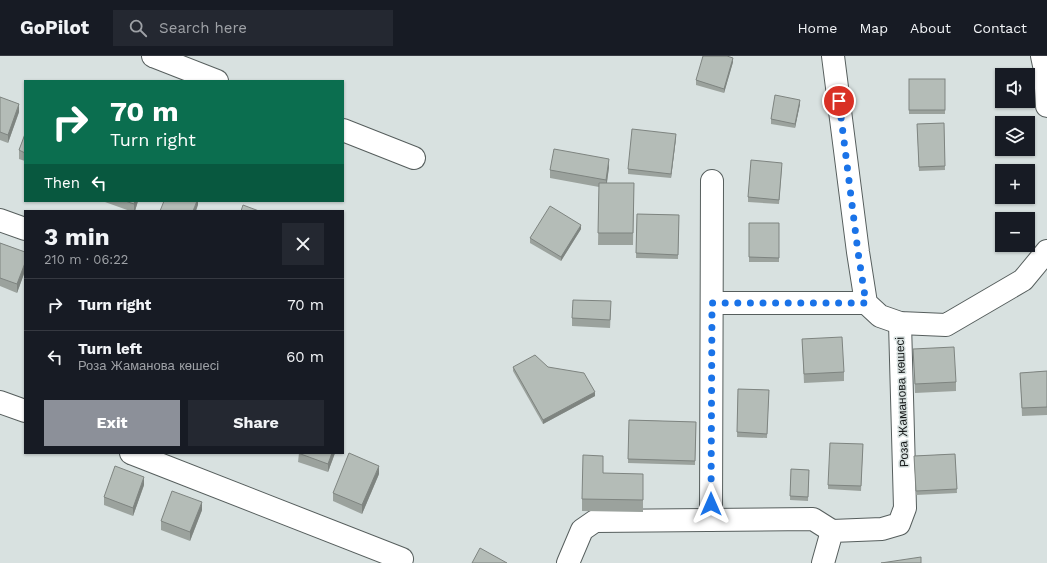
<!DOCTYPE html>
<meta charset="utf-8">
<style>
:root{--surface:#171b24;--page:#242831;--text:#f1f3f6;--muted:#9ea1a6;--line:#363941;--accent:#8c9099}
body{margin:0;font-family:"Work Sans",sans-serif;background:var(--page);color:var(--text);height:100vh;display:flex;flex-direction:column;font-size:15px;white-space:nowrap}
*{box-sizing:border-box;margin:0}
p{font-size:13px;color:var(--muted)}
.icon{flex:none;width:22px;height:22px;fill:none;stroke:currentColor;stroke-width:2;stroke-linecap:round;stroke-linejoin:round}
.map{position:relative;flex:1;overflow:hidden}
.drawer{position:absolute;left:24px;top:154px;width:320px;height:244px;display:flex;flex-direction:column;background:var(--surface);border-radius:0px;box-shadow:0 1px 3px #0004}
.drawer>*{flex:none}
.banner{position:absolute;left:24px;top:24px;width:320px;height:122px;border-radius:0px;box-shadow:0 1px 3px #0004;background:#0b6e4f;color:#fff;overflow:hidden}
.buttons{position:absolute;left:995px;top:12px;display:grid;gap:8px}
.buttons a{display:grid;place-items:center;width:40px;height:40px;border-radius:0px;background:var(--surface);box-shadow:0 1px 3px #0004;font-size:20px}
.pin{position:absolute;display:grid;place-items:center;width:34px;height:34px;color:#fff;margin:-17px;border:2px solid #fff;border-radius:50%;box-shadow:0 1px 4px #0007}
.me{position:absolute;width:44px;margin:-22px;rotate:0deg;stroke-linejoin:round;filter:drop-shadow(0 0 3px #0008)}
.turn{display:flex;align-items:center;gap:14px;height:84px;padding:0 20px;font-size:18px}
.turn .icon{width:52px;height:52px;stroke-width:2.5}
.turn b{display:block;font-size:28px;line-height:34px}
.then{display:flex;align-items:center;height:38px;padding:0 20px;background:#0003;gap:8px;font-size:15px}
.round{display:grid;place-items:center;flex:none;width:42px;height:42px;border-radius:0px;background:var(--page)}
.summary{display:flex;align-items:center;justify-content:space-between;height:68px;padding:0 20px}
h1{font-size:24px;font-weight:700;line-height:30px}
.button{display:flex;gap:8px;margin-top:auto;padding:8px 20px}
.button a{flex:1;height:46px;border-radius:0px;background:var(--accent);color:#fff;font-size:16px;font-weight:700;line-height:46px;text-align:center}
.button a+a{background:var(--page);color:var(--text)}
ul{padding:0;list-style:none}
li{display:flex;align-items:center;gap:12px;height:52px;padding:0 20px;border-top:1px solid var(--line)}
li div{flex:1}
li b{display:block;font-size:15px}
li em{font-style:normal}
header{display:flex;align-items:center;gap:24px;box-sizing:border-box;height:56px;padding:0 20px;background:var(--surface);border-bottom:1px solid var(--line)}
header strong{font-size:19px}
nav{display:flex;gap:22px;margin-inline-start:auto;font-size:14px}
.search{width:280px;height:36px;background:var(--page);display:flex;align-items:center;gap:10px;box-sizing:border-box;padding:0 14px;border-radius:0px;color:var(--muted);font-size:15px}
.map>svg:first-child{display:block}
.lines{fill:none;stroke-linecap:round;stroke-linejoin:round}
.minor-casing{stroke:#565e5d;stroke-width:24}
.minor{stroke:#fff;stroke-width:22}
.wall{fill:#9ba29d}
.shaded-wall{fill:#7e8480}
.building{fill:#b4bcb7;stroke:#7e8480}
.route{stroke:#1a73e8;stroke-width:7;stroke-dasharray:0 12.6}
.labels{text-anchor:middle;stroke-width:3;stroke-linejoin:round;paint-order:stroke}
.street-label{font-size:12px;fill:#131616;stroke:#d8e1e0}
</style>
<header>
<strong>GoPilot</strong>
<div class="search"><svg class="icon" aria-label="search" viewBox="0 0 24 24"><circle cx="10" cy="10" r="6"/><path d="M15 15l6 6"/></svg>Search here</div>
<nav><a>Home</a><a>Map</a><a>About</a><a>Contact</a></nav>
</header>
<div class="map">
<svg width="1047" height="507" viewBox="0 0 1047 507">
<rect width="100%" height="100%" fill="#d8e1e0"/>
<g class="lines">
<defs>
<g id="minor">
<path d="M153 0 217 25"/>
<path d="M833 0 858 196 866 247 880 260 900 267 946 269 1023 224 1047 195"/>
<path d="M1042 0 1045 14 1047 50"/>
<path d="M343 74 414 102"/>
<path d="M0 164 25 173"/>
<path d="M712 247H866"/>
<path d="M0 346 25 355"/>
<path d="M131 397 402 503"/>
<path d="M711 464 712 125"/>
<path d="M568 507 582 474 595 465 813 463 832 475"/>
<path d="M823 507 832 475 882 473 899 468 905 452 900 267"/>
</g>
</defs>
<use href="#minor" class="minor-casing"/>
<use href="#minor" class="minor"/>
</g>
<g class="wall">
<path d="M733 6 724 37 696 29V24Z"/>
<rect x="909" y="23" width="36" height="35"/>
<path d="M0 41 19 56 8 87 0 84Z"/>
<path d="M800 48 795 72 771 68V63Z"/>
<path d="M944 67 945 114 919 115 917 68Z"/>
<path d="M25 78V105L19 103V94Z"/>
<path d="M676 82 671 122 628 118V113Z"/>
<path d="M609 111 607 127H634L633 189H598L599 131 550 122V114Z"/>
<path d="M782 111 779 148 748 146V141Z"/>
<path d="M105 145H138L135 155H130L105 146Z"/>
<path d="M637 158 679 159 678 203 636 202Z"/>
<rect x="749" y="167" width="30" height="39"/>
<path d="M581 173 561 205 530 187V182Z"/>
<path d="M0 187 25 196V215L17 237 0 230Z"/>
<path d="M611 254 610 272 572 270V262Z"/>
<path d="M802 283 844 316V325L804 327Z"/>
<path d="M913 293 956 326V335L915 337Z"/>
<path d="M513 311H548L595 340 543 368 513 315Z"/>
<path d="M1047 315V359L1022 360 1020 317Z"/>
<path d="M738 333 769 334 767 382 737 381Z"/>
<path d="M629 364 696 366 695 409 628 407Z"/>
<path d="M863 388 861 435 828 433V429Z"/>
<path d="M299 397H335L328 416 298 406Z"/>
<path d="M955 398 957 437 916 439 914 400Z"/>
<path d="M791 413 809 414 808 445 790 444Z"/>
<path d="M379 418 362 458 333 445V437Z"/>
<path d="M603 418H643V456L582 455V443Z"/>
<path d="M144 429 133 460 104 449V441Z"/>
<path d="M202 454 190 485 161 474V465Z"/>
</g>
<g class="shaded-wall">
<path d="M733 2V6L724 37V33Z"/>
<path d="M800 44V48L795 72V68Z"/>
<path d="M19 48V56L8 87V79Z"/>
<path d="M676 78V82L671 122V118Z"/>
<path d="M609 103V111L606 132V124Z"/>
<path d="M135 145H138L135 155H134V148Z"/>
<path d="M197 145H198V149L196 155H193Z"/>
<path d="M581 169V173L561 205V201Z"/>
<path d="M344 183V191L343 195V186Z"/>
<path d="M25 207V215L17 237V228Z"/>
<path d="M595 336V340L543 368V364Z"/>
<path d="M332 397H335L328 416V408Z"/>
<path d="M379 410V418L362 458V449Z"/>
<path d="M144 421V429L133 460V452Z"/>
<path d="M202 446V454L190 485V476Z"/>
</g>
<g class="building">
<path d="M703 0H727L733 2 724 33 696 24Z"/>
<rect x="909" y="23" width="36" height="31"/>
<path d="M775 39 800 44 795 68 771 63Z"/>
<path d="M0 41 19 48 8 79 0 76Z"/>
<path d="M944 67 945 110 919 111 917 68Z"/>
<path d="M632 73 676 78 671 118 628 113Z"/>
<path d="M25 78V97L19 94Z"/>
<path d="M554 93 609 103 606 124 550 114Z"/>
<path d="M751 104 782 107 779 144 748 141Z"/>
<path d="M599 127H634L633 177H598Z"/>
<path d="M125 145H135L134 148Z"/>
<path d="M164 145H197L193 155H160Z"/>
<path d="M243 149 259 155H241Z"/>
<path d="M550 150 581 169 561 201 530 182Z"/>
<path d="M637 158 679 159 678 199 636 197Z"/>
<path d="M749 167H779V202L749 201Z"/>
<path d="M0 187 25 196V207L17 228 0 222Z"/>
<path d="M573 244 611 245 610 264 572 262Z"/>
<path d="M842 281 844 316 804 318 802 283Z"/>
<path d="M954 291 956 326 915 328 913 293Z"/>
<path d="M535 299 548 311 584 317 595 336 543 364 513 311Z"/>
<path d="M1047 315V351L1022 352 1020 317Z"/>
<path d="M738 333 769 334 767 378 737 376Z"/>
<path d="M629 364 696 366 695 405 628 403Z"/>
<path d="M830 387 863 388 861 430 828 429Z"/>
<path d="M298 397H332L328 408Z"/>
<path d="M349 397 379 410 362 449 333 437Z"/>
<path d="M955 398 957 433 916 435 914 400Z"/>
<path d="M583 399 603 400V417L643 418V444L582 443Z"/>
<path d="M115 410 144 421 133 452 104 441Z"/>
<path d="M791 413 809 414 808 441 790 440Z"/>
<path d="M172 435 202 446 190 476 161 465Z"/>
<path d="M480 492 507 507H472Z"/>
<path d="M921 501V507H881Z"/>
</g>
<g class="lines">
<path class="route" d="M711 448 712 247H866L858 196 839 45"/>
</g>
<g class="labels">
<g class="street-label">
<text transform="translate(902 346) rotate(-92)" y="4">Роза Жаманова көшесі</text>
</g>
</g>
</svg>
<div class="buttons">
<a><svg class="icon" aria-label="sound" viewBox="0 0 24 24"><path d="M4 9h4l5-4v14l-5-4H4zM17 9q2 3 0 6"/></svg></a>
<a><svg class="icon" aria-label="layers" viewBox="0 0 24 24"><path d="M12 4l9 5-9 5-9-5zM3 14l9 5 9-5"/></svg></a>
<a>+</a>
<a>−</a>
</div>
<div class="pin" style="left:839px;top:45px;background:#d93025"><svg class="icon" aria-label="arrive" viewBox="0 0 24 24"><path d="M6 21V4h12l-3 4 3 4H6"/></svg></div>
<svg class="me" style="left:711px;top:448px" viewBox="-20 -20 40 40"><path d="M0-17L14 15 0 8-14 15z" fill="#1a73e8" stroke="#fff" stroke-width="4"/></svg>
<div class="banner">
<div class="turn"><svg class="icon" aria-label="right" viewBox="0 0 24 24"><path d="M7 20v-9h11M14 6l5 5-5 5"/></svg><div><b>70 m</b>Turn right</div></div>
<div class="then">Then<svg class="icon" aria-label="left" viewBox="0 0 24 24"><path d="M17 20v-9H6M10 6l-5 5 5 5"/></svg></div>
</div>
<section class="drawer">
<div class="summary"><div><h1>3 min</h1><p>210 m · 06:22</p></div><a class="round"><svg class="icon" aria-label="close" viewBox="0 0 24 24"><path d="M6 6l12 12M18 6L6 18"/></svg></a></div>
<ul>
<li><svg class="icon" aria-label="right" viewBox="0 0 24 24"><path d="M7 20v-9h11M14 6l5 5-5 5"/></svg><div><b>Turn right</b></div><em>70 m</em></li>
<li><svg class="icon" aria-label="left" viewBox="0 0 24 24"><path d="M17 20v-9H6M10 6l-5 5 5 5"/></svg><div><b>Turn left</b><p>Роза Жаманова көшесі</p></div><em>60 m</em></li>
</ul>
<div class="button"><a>Exit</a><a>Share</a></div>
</section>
</div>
